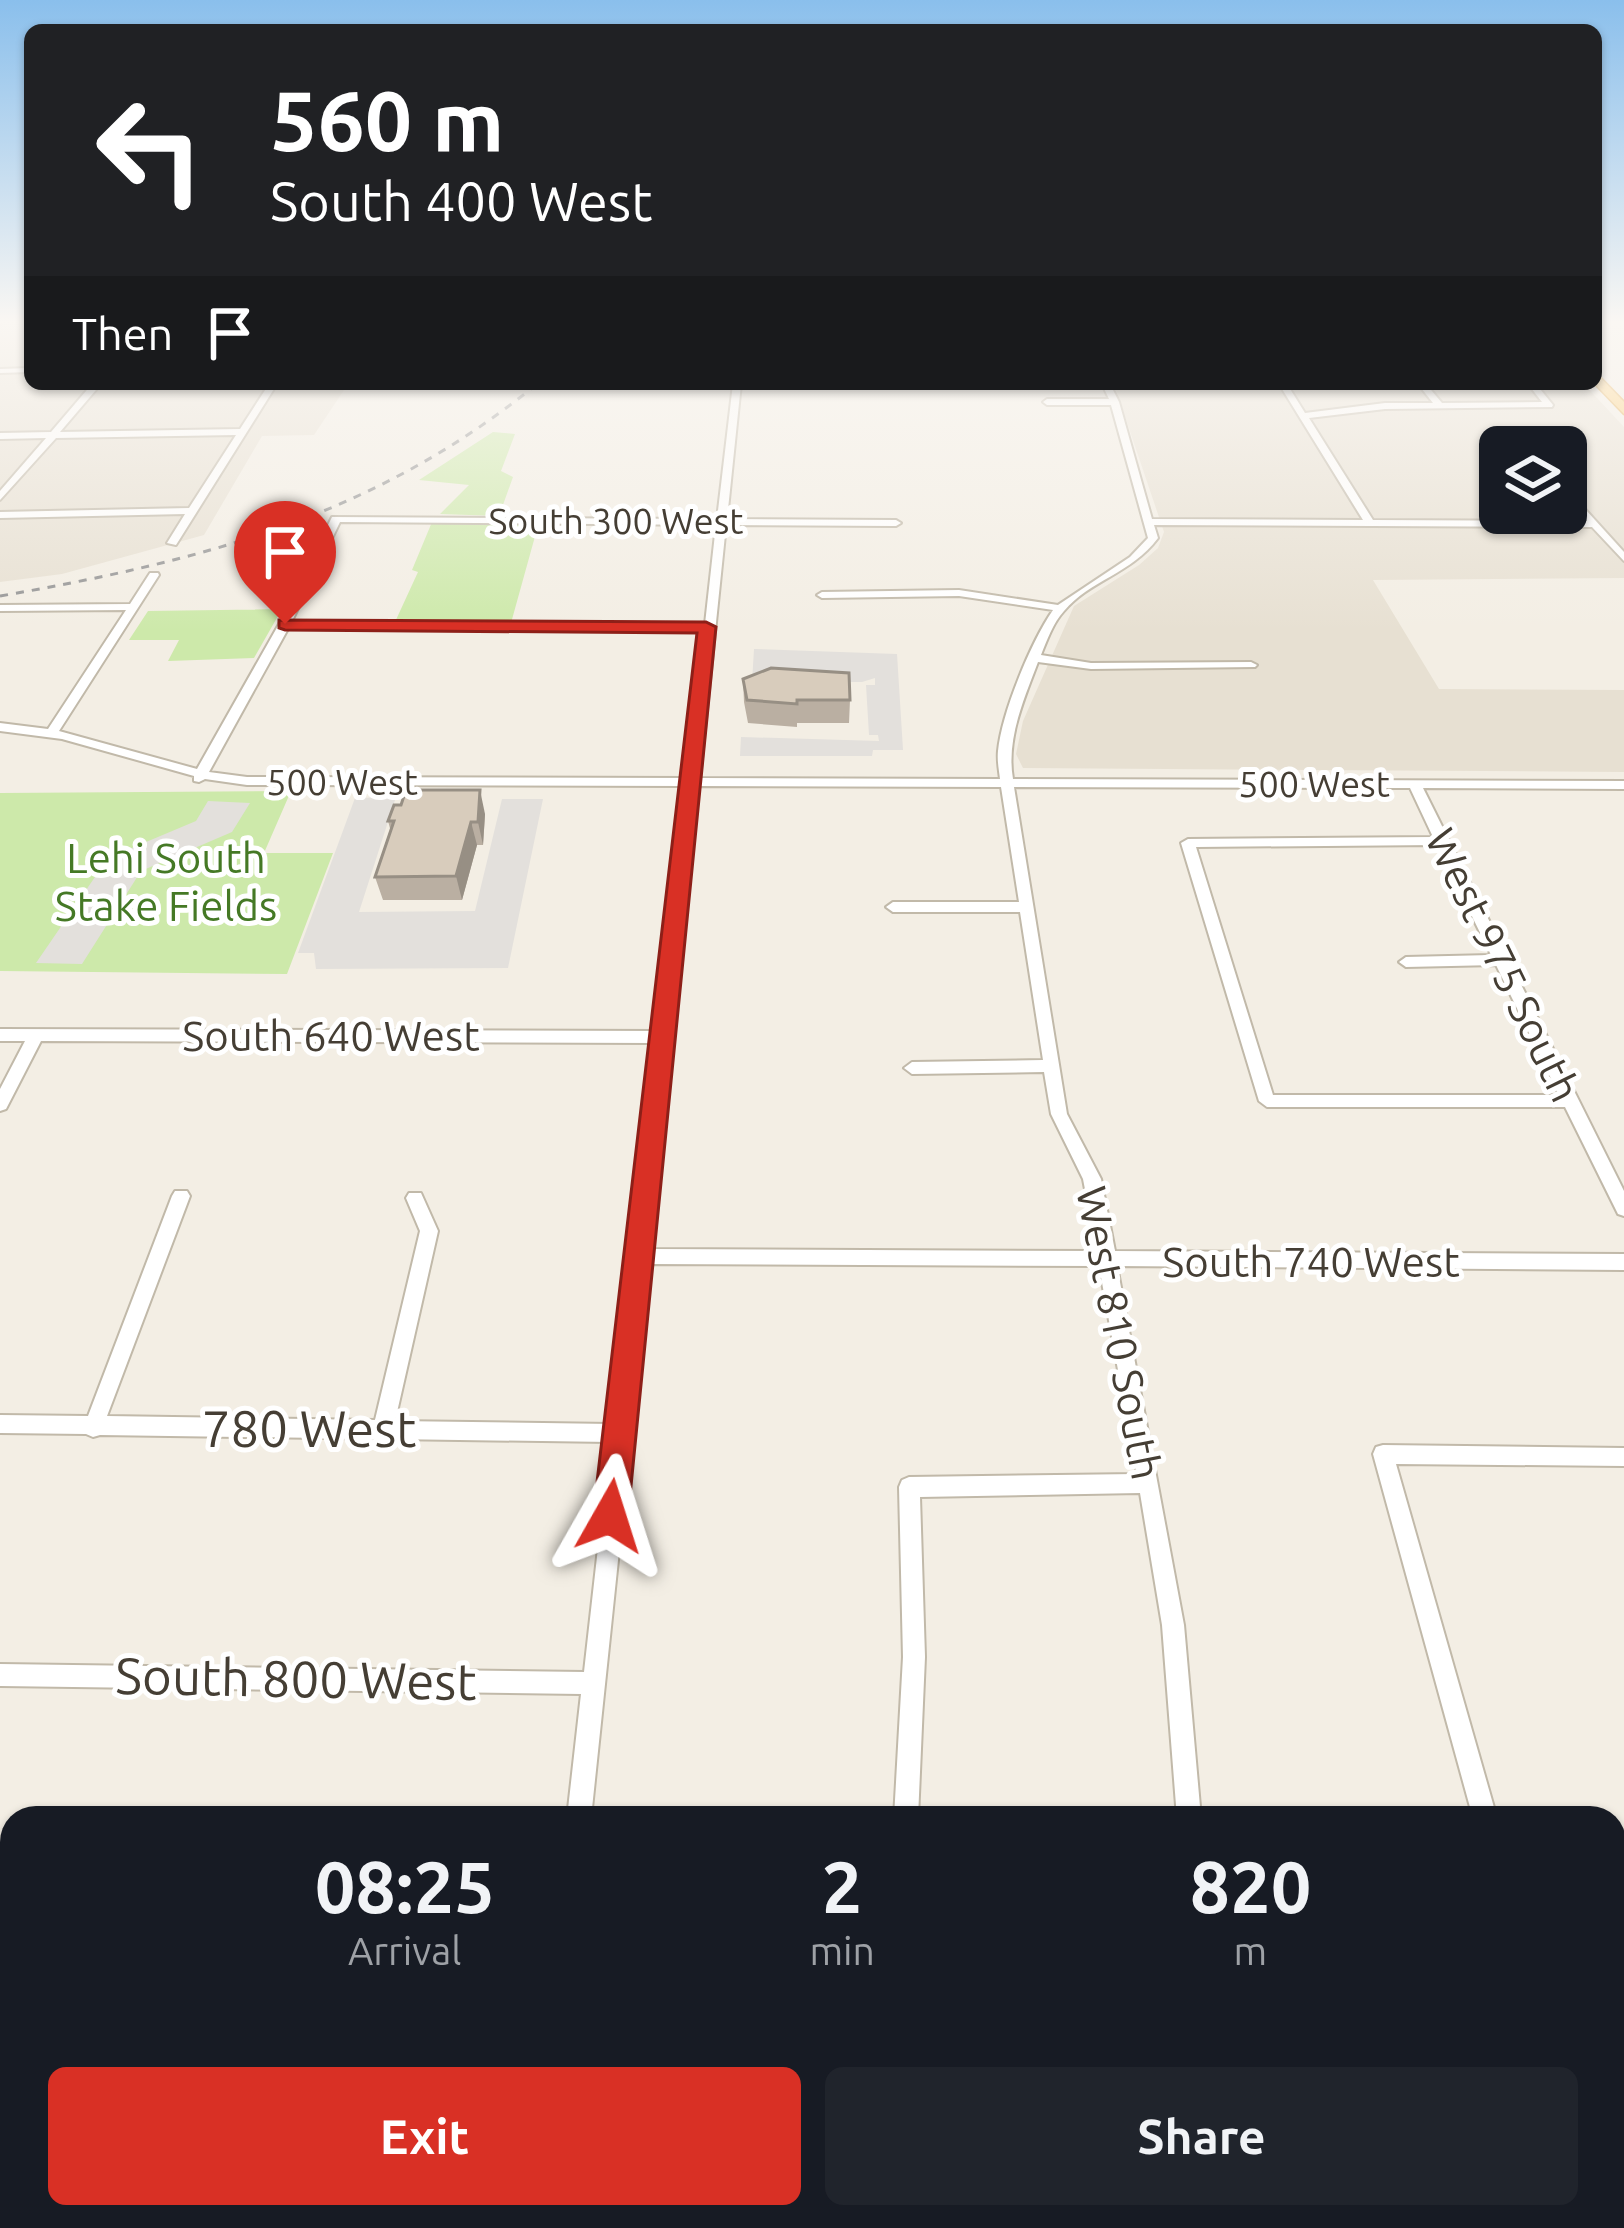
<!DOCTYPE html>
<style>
:root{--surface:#171b24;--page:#20242c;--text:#f1f3f6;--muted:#9ea1a6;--accent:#d93025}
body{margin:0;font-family:Ubuntu,sans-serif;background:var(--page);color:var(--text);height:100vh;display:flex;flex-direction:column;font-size:45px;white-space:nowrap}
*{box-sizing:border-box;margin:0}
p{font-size:39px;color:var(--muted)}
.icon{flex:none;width:66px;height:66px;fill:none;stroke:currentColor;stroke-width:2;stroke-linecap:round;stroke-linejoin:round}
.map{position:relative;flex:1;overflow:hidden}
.side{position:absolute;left:0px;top:1806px;width:1626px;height:423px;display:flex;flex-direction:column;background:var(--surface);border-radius:36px 36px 0 0;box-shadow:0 3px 9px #0004}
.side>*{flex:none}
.top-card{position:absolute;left:24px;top:24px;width:1578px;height:366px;border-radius:18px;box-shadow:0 3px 9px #0004;background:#202124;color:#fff;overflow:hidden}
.fabs{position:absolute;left:1479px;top:426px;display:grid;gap:24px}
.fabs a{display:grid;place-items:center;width:108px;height:108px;border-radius:18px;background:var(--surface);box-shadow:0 3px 9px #0004;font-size:60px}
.pin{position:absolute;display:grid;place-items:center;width:102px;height:102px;color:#fff;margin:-123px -51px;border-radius:50% 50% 50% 0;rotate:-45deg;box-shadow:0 0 12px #0007}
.pin .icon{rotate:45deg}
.me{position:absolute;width:132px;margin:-66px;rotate:6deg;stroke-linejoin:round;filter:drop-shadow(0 0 9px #0008)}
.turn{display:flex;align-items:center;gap:42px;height:252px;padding:0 48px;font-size:54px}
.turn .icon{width:156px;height:156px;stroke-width:2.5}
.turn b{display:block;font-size:84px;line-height:102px}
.then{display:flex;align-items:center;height:114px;padding:0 48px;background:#0003;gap:24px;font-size:45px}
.eta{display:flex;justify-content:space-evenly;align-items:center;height:204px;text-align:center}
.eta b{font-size:72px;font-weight:700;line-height:84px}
.cta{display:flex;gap:24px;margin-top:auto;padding:24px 48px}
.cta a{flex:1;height:138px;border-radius:18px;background:var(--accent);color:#fff;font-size:48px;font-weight:700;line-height:138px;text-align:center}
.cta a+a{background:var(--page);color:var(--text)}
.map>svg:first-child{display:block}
.residential{fill:#e7e0d2;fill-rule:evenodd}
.green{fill:#cde9aa}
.parking{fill:#e3e0dc}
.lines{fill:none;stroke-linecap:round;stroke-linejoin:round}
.stream{stroke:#9dd0f3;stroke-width:8}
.minor-casing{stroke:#c1b9a9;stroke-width:4}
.highway-casing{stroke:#e39f2d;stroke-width:3}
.minor{fill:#fff;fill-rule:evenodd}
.highway{fill:#ffc962;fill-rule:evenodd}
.rail{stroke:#949494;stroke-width:3;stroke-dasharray:8 8;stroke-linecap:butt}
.wall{fill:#baafa2}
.shaded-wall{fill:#978f84}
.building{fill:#d8ccbc;stroke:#978f84;stroke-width:3}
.route{fill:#d93025;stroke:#8d1f18;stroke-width:3}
.labels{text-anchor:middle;stroke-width:10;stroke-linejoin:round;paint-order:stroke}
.far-street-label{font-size:36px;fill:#453e34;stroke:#fff}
.park-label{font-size:42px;fill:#457925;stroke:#fff}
.street-label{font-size:42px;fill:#453e34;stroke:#fff}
.near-street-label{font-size:51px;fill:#453e34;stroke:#fff}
</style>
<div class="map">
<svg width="1624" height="2228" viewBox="0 0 1624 2228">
<rect width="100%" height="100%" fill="#f3eee4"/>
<g class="residential">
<path d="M0 319H30V384H348L314 435 262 436 204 535 62 574 0 582Z"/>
<path d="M1114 384H1584L1624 427V578L1373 580 1439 689 1624 690V772L1023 768 1016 754 1023 721 1074 606 1139 565 1158 548 1164 532ZM1500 447H1566V513H1500Z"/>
</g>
<g class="green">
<path d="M493 432 515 434 501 471 513 477 499 516 440 514 469 485 419 480Z"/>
<path d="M432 522H539L511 623 395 622 418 572 412 570Z"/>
<path d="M282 609 254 658 168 661 179 640H129L148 611Z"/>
<path d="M291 791 264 853H333L287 974 0 971V793Z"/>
</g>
<g class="parking">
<path d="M754 649 897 654 903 750H873L872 756H740L741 737 879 741 878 735H869L866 685H875V678L862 682H752Z"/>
<path d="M396 797 359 912 475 911 502 799H543L508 968 316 969 314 953H298L355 798Z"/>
<path d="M208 801 250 803 232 832 141 871 82 964 36 963 108 858 196 821Z"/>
</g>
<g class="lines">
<g class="stream">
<path d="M0 2174 12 2184"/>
<path d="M49 2217 61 2228"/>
</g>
<defs>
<g id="minor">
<path d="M0 319H8L0 324Z"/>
<path d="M30 368V372L0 373V369Z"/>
<path d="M92 384H101L60 432 240 429 269 384H277L176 545 167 543 185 514 0 518V512L189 508 236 435 56 438 0 500V491L46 438 0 439V433L51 432Z"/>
<path d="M733 384H741L727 519 896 520 901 523 896 526 726 525 700 778 1000 779C999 770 997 761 998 751 1002 712 1031 642 1053 610L959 596 822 598 817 595 822 592 959 590 1058 605 1130 557 1148 538 1111 405H1047L1043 402 1047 399H1109L1102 384H1110L1119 402 1152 519 1363 520 1279 384H1287L1305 413 1385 403H1433L1418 384H1426L1442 403 1542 402 1528 384H1536L1553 405 1552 407 1385 409 1309 418 1373 520 1587 521 1566 497V488L1624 552V561L1592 527 1154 525 1158 538C1131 574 1090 580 1064 611 1053 623 1047 640 1041 655L1091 663 1251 662 1257 665 1255 667 1091 669 1038 662C1024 699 1006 739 1013 779L1624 781V789L1423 788 1624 1191V1216L1618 1214 1565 1107H1267L1259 1101 1181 843 1188 839 1433 837 1410 788 1014 787 1067 1114 1101 1179 1115 1251 1624 1254V1270L1117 1266 1184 1625 1201 1818H1177L1162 1625 1140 1493 920 1497 925 1657 918 1818H894L903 1657 899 1487 902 1480 909 1477 1137 1474 1099 1266 649 1264 591 1818H567L581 1694 0 1686V1664L584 1672 610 1442 100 1435 93 1437 86 1434 0 1433V1415L88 1416 172 1196 175 1191H187L190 1196 107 1416 375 1420 420 1231 406 1198 409 1193H421L438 1231 395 1421 612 1424 631 1261 629 1256 633 1250 657 1043 41 1041 6 1109 0 1111V1089L25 1041H0V1029L658 1031 686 786 247 785 205 779 199 782 194 781V776L62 739 0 731V723L48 729 126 610 0 611V605L130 604 150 573H158L159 575 59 731 197 769 279 624 332 517 717 519ZM340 522 716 525 705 624 292 621ZM289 627 704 630 687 778 247 777 209 772ZM699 786 1001 787 1019 902H893L886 907 893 912H1020L1043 1060 912 1062 904 1068 912 1074 1044 1072 1051 1114 1083 1179 1097 1251 651 1249ZM1437 845 1491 955 1406 957 1399 962 1406 967 1496 965 1559 1095H1273L1196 847Z"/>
<path d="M1383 1445 1624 1448V1466L1396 1464 1497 1818H1473L1373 1454 1376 1447Z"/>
<path d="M12 2011V2043L0 2049V2017Z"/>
<path d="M427 2217H488L494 2228H433Z"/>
<path d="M527 2217H555L554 2228H526Z"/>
<path d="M576 2217H905L899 2228H570Z"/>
<path d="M1585 2217H1614L1618 2228H1589Z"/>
</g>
<path id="highway" d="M1596 373 1624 402V414L1595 384Z"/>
</defs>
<use href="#minor" class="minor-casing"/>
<use href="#highway" class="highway-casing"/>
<use href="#minor" class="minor"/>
<use href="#highway" class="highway"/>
<path class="rail" d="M0 596C202 561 375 516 537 384"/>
</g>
<g class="wall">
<path d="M743 679 850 700 849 723H797V727L748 723 744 702Z"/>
<path d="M401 805 485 814 483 845H477L462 900H383L375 877 391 832 388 821Z"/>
</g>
<g class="shaded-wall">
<path d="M480 790 485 814 483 845 478 822Z"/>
<path d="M471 822 477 845 462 900 456 876Z"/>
</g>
<g class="building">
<path d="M771 668 849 673 850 700H797V704L747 700 743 679Z"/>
<path d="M406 790H480L478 822H471L456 876 375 877 394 821H388L394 805H401Z"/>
</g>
<linearGradient id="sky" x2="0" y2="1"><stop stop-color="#8abfec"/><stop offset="0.51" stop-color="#faf7f3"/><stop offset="1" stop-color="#faf7f3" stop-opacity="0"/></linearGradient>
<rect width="1624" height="631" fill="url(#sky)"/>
<path class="route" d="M279 620 706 622 716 627 628 1516 622 1528 610 1533 598 1528 593 1516 697 633 285 630 279 628Z"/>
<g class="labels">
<g class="far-street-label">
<text x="616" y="534">South 300 West</text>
<text x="342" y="795">500 West</text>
<text x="1314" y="797">500 West</text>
</g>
<g class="park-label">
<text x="166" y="873">Lehi South<tspan x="166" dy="48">Stake Fields</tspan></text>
</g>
<g class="street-label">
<text transform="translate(1503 965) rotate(64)" y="15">West 975 South</text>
<text x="331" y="1051">South 640 West</text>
<text x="1311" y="1277">South 740 West</text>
<text transform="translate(1119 1333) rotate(79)" y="15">West 810 South</text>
</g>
<g class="near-street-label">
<text x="309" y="1447">780 West</text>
<text transform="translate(296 1679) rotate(1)" y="18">South 800 West</text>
</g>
</g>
</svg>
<div class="fabs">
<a><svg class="icon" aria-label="layers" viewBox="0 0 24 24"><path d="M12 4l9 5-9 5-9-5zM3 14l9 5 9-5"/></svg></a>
</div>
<div class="pin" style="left:285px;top:624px;background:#d93025"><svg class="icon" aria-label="arrive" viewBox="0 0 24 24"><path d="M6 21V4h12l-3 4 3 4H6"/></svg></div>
<svg class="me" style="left:610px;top:1516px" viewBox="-20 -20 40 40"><path d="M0-17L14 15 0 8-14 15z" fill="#d93025" stroke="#fff" stroke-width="4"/></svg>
<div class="top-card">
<div class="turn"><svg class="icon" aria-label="left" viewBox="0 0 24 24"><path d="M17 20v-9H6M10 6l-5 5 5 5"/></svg><div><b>560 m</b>South 400 West</div></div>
<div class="then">Then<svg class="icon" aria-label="arrive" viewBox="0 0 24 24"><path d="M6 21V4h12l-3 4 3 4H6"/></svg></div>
</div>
<section class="side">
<div class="eta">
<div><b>08:25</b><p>Arrival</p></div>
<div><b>2</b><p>min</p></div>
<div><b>820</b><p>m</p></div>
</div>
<div class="cta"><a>Exit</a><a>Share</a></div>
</section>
</div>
